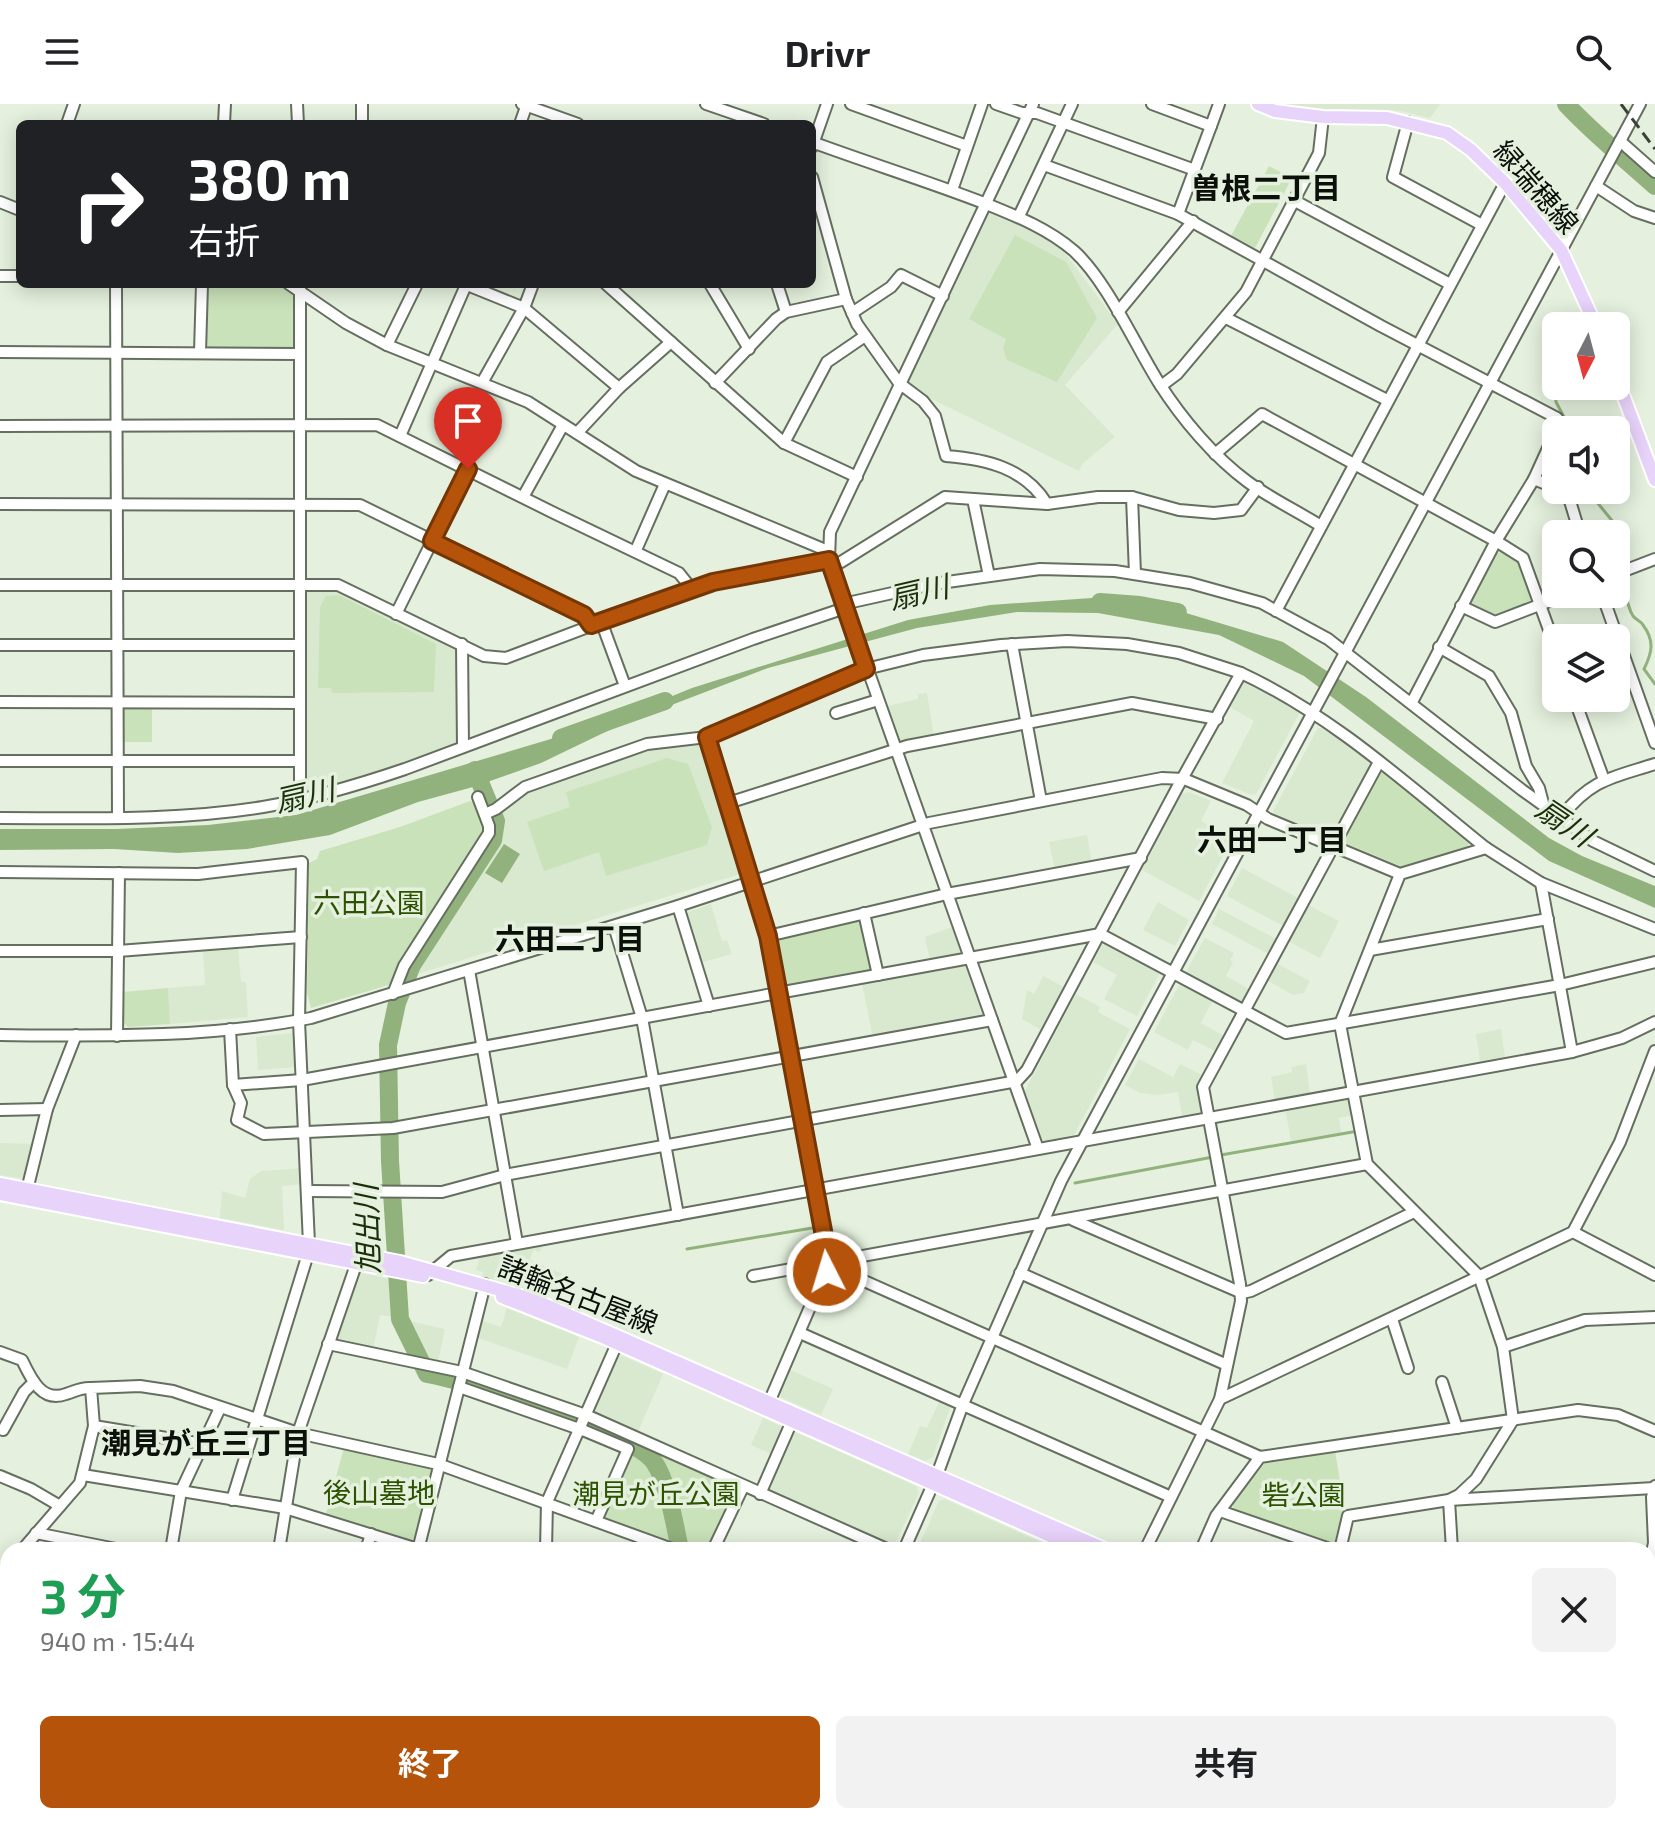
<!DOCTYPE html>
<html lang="ja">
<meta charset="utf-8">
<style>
:root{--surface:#fff;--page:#f2f2f2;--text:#202124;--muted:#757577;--accent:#b45309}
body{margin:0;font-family:"Exo 2","Noto Sans JP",sans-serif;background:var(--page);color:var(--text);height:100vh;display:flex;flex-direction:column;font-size:30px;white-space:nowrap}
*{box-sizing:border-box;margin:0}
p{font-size:26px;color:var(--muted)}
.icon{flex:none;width:44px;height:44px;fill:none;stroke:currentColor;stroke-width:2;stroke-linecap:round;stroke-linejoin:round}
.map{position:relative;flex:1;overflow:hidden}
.panel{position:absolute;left:0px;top:1438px;width:1656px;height:282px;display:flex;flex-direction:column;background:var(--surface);border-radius:24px 24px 0 0;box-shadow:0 4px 20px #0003}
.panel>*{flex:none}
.hud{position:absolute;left:16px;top:16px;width:800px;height:168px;border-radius:12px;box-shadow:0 4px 20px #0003;background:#202124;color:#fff;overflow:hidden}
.needle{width:52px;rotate:186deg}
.controls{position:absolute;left:1542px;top:208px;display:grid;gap:16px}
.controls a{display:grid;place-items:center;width:88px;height:88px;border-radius:12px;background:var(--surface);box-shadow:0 4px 20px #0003;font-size:40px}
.pin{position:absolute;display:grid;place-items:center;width:68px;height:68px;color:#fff;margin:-82px -34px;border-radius:50% 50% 50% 0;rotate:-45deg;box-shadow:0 0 8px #0007}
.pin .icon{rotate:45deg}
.me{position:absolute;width:88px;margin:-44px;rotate:355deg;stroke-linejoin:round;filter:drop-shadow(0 0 6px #0008)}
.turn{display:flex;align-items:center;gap:28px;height:168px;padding:0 40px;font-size:36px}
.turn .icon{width:104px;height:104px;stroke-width:2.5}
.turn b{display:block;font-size:56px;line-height:68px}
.round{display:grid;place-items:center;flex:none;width:84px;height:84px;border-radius:12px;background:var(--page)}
.head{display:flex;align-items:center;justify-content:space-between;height:136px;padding:0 40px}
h1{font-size:48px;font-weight:700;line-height:60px;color:#1e9e55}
.button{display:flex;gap:16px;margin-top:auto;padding:16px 40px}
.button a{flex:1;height:92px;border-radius:12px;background:var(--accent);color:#fff;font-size:32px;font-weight:700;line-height:92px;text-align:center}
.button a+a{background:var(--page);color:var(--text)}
header{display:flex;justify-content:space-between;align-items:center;height:104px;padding:0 40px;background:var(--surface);font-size:36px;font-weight:700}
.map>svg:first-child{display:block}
.built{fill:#d9e9cf}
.green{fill:#c9e2ba}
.water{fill:#92b27d}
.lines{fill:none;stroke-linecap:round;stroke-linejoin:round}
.stream{stroke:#92b27d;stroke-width:3}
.river{stroke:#92b27d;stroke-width:18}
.minor-casing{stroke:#656f5f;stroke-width:14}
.major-casing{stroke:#fff;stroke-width:16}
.minor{stroke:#fff;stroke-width:10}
.major{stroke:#e8d3fa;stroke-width:12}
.rail{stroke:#3c4239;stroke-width:3;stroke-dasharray:12 6;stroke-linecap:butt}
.route-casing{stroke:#753606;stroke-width:20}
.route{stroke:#b45309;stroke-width:14}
.labels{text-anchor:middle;stroke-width:7;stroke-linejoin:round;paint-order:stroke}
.street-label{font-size:28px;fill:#0c100a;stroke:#e5f1de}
.park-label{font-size:28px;fill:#2d5302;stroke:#e5f1de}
.neighbourhood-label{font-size:30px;font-weight:bold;fill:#0c100a;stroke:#e5f1de}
.water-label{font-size:30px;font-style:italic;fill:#1b300a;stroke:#e5f1de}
</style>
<header><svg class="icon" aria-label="menu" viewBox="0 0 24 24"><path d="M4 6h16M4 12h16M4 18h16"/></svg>Drivr<svg class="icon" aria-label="search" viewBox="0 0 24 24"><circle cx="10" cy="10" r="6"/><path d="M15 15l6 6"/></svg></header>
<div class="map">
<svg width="1655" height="1719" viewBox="0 0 1655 1719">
<rect width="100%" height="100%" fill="#e5f1de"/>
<g class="built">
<path d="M1283 0H1440L1430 14 1401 7 1312 5Z"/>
<path d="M991 108 1052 136 1068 153 1118 220 1065 281 1115 333 1082 360 1079 367 919 289 907 278 987 110Z"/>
<path d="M310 487H338L455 544 458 549V639L456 642 393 666 310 690 306 688V490Z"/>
<path d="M1247 576 1300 608 1256 690 1252 691 1222 679 1254 617 1228 602 1242 577Z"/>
<path d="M927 589 934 633 903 638 899 636 887 602 918 595V590Z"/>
<path d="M1318 624H1324L1370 658 1372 663 1334 732 1330 733 1275 711 1273 707Z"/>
<path d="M698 638 705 640 743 764 740 770 411 872 495 742 500 723 497 709 527 687 649 644Z"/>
<path d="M1189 688 1211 697 1201 717 1233 733 1199 797 1142 766 1182 690Z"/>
<path d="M1087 731 1092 759 1055 766 1049 738Z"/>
<path d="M1242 764 1300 795 1285 823 1227 792Z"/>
<path d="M1158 798 1189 816 1175 842 1143 826Z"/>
<path d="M711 800 722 837 727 836 732 850 700 859 685 812 688 808Z"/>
<path d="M1308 801 1339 817 1320 854 1288 837Z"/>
<path d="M1219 805 1278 836 1270 851 1212 820Z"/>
<path d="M952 823 960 847 958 851 930 857 925 833Z"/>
<path d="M1205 834 1234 849 1230 856 1233 858 1226 872 1251 886 1245 897 1239 899 1188 871 1187 866Z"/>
<path d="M1108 839 1158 867 1159 871 1137 912 1104 895 1117 871 1093 858 1102 841Z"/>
<path d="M238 842 241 878H246L248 913 170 920 168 884 205 881 203 845Z"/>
<path d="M1276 859 1310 877 1304 889 1293 891 1267 876Z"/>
<path d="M962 862 966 864 982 910 981 914 873 934 862 880Z"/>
<path d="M1043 872 1066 884 1043 927 1022 915 1027 886 1034 890Z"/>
<path d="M1183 880 1213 896 1201 919 1226 933 1217 948 1193 936 1188 946 1154 928 1179 881Z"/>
<path d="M1076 890 1100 903 1098 908 1130 925 1074 1031 1047 1038 1041 1035 1025 987Z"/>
<path d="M1501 925 1505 953 1480 957 1476 930Z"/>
<path d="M292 929 296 932 298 963 258 966 256 933Z"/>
<path d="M1139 955 1173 973 1180 960 1204 972V1006L1201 1010 1182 1013 1178 988 1157 991 1140 989 1125 981Z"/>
<path d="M1306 960 1310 990 1275 997 1271 973 1292 968 1291 963Z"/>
<path d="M1350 993 1355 1011 1339 1014 1341 1029 1291 1037 1285 1004Z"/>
<path d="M0 1039 35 1040 27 1072 23 1075 0 1071Z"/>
<path d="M303 1064 304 1080 282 1082 284 1126 220 1114 222 1087 245 1094 250 1075 261 1067Z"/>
<path d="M543 1139 540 1148 533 1146 530 1156 565 1171 537 1189 482 1173 483 1168 476 1166 481 1150Z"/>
<path d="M361 1169 391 1175 394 1213 380 1211 373 1245 339 1238 336 1234 358 1172Z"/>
<path d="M594 1189 624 1202 623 1206 643 1212 637 1231 585 1208Z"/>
<path d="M507 1204 579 1233 567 1265 476 1233 480 1216 501 1223Z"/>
<path d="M405 1216 445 1225 438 1258 425 1255Z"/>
<path d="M623 1252 663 1270 637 1330 596 1312 594 1307 618 1254Z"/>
<path d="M788 1265 833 1285 821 1311 782 1294 779 1288Z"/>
<path d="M941 1294 949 1298 950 1304 933 1353 925 1357 908 1350 920 1322 927 1324Z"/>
<path d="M763 1314 785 1324 773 1351 751 1341Z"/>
<path d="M793 1327 916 1382 919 1389 893 1444 769 1389 767 1383Z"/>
<path d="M945 1395 971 1407 1059 1446H917L939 1397Z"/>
<path d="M32 1712H394V1719H31Z"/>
</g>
<g class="green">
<path d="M1269 62 1292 74 1255 144 1231 132Z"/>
<path d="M1015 131 1066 158 1097 214 1057 278 1007 256 1003 244 1006 235 969 215Z"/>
<path d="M205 180H284L293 185 296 191V239L292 243H208L205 239Z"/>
<path d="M1503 448 1520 458 1533 495 1532 499 1494 513 1470 503 1469 499 1497 449Z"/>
<path d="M339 491 436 540 434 588 332 589 331 584H318L320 503 326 492Z"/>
<path d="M125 603H152V638H121L122 607Z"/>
<path d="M667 654 688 660 712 723 707 741 606 772 599 748 544 767 527 718 570 703 566 688Z"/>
<path d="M1383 668 1469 737 1468 744 1403 763 1345 739 1343 735 1379 669Z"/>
<path d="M470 697 477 700 485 728 392 880 311 904 307 888 309 759 317 755 320 747 400 723Z"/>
<path d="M859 815 863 818 874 863 871 867 787 882 783 880 776 838 778 834Z"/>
<path d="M168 884 170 920 128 923 123 918V888Z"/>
<path d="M635 1337 735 1382 736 1387 709 1446H690L604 1414 602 1409Z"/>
<path d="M344 1344 429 1363 432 1367 415 1433 411 1436 326 1410Z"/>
<path d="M1335 1347 1345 1407 1338 1441 1333 1442 1235 1408 1232 1400 1266 1358Z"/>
<path d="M218 1712H384L383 1719H218Z"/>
</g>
<g class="water">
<path d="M1092 494 1186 509 1283 538 1366 593 1549 734 1582 752 1655 782V804L1549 757 1304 572 1219 531 1098 509 1017 508 917 524 768 564 622 620 541 659 473 683 418 698 330 731 247 745 178 749 114 745 0 746V725H116L208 721 296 711 611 617 692 584 908 516 990 501Z"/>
<path d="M504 740 520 750 502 779 485 769Z"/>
</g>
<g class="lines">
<g class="stream">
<path d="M1544 232 1552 254 1556 298 1564 313 1561 326"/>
<path d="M1587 386 1614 419 1616 430"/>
<path d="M1616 430 1623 451 1619 465"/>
<path d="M1619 475 1621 489C1630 496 1627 503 1633 512 1636 516 1641 517 1643 521 1655 537 1652 549 1644 565L1655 580"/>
<path d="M1221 1051 1358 1027"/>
<path d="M1075 1079 1213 1053"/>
<path d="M687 1145 818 1123"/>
</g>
<g class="river">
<path d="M1566 0C1593 29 1625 55 1655 82"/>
<path d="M1100 498 1140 501 1178 508"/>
<path d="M561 634 665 597"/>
<path d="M475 666 496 717 493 736 412 861 397 899 388 941 390 1057 400 1215 427 1270C467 1277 634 1328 654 1358 668 1378 675 1422 680 1446"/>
<path d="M670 1719 671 1712"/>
</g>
<defs>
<g id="minor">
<path d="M297 0 298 20"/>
<path d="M522 0 578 20"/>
<path d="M706 0 764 20"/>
<path d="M851 0 967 42"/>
<path d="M996 0 1022 9H1037L1195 66"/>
<path d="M1033 0 830 428 829 456 970 854 1100 830 1286 929 1560 881 1655 858"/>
<path d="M1152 0 1211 22 1178 110"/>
<path d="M1408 18 1393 73 1482 121"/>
<path d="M67 20 74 0"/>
<path d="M224 20 225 0"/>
<path d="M362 20V0"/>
<path d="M520 20 527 0"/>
<path d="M1211 22 1219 0"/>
<path d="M1620 37 1655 68"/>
<path d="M812 38C869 59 927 77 984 99 1016 112 1047 124 1074 147 1107 177 1135 241 1159 279 1182 315 1214 353 1248 378 1270 394 1297 407 1321 422"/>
<path d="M812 43 827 0"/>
<path d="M1044 61 1178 110 1381 222 1557 314 1554 331 1534 375 1496 437 1412 598"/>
<path d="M812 73 846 195 857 220 899 279 923 297 935 312 946 352C986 355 1025 364 1047 400"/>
<path d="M1596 82 1634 107 1655 114"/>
<path d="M952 86 982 0"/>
<path d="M1295 97 1450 180"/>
<path d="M0 98 20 106"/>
<path d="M1019 112 1072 0"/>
<path d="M0 172H20"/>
<path d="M116 180 118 713"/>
<path d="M289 180 346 219 387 241 528 298 636 367 828 447"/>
<path d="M465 180 524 204 619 284"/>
<path d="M606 180 784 339 857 373"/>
<path d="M710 180 749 245"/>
<path d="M777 180 786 208"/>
<path d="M300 182V695"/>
<path d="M1118 208 1193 117"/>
<path d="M852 209 891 183 901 171 943 192"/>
<path d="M1226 214 1387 296"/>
<path d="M387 241 417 180"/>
<path d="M0 248 299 250"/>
<path d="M200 248 202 180"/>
<path d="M483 277 524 204 533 180"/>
<path d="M715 279 776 215 786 208 846 195"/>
<path d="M1161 282 1177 270 1246 188 1319 49 1323 13"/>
<path d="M0 322 377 321 554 409 679 469 691 484"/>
<path d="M577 329 619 284 671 238"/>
<path d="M400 332 466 181"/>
<path d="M784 339 827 258 865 232"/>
<path d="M1215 350 1262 310 1496 437 1523 454 1556 545"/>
<path d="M1534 375 1556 384"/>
<path d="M1560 386 1570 397 1580 430"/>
<path d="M523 393 563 321"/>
<path d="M1132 393 1135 470"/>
<path d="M973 395 989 472"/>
<path d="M0 400 360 401 584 511 591 521"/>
<path d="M636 446 665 380"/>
<path d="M831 461 841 458 945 393 1047 400 1098 393H1132L1179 406 1214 409 1241 406 1258 383"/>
<path d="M1616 470 1655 455"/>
<path d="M0 481H338L484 552 506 554 691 484 829 456"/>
<path d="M1602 490 1655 639"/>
<path d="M1461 502 1495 518 1568 490"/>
<path d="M1276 507 1505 79"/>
<path d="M396 510 468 365"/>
<path d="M601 517 625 582"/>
<path d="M462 540 463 643"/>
<path d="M1012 540 1041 697"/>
<path d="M0 541H300"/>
<path d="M1439 543 1489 572 1511 609 1526 662 1539 684 1543 699"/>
<path d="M1241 569C1332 611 1409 682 1486 744L1400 770 1340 920 1367 1060 1479 1172 1503 1243 1513 1316 1476 1375 1459 1391 1449 1396 1654 1384"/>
<path d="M1574 594 1604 676"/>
<path d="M0 598 300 599"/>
<path d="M836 609 878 596"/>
<path d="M0 657H300"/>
<path d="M728 699 907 642 1132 599 1217 615"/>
<path d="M1562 712C1592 675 1611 674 1655 660"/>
<path d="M0 714C87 714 177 717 263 703 311 695 358 681 405 665L753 535 836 507 852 498 933 480 1040 465 1115 467 1190 479 1262 499 1328 535 1522 686 1593 737 1655 767"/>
<path d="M1486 744 1541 779 1655 825"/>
<path d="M0 768 198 770 302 758 299 917 309 1140"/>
<path d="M1541 779 1572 948"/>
<path d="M678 802 709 902"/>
<path d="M864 809 878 871"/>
<path d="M614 822 642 914 678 1111"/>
<path d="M768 832 947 790 1141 754"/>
<path d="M1370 846 1548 815"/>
<path d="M0 847H118L301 833"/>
<path d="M469 866 517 1139"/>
<path d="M393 890 404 862 489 729V722L478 693"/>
<path d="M230 925 233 981 241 999 237 1016 264 1030 393 1024 992 916"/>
<path d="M0 931C104 932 209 934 311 914L678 802 929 719 1162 674 1184 675 1247 701 1268 715 1400 770"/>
<path d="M117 932 119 769"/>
<path d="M233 981 302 976 778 889 768 832 707 633"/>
<path d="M0 1006 47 1005"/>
<path d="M27 1086 47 1005 76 931"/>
<path d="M308 1087 442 1088 505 1071 1017 977 1027 966 1177 684 1241 569 1179 549 1127 540 1067 537 1001 541 923 551 866 565 707 633 647 640 525 683 496 705 485 710"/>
<path d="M1073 1116 1242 1189 1251 1187 1414 1108"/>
<path d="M1573 1128 1655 1171"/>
<path d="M829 1159 844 1168 1260 1353"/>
<path d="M1020 1169 1227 1261"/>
<path d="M428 1171 451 1152 1572 948 1622 934 1655 918"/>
<path d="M753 1172 1367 1060"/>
<path d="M1392 1215 1408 1264"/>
<path d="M800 1229 1171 1393"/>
<path d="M328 1240 462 1268 586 1311 889 1446"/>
<path d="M1503 1243 1585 1216 1655 1213"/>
<path d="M0 1248 22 1256C31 1275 42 1299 66 1290 76 1287 81 1283 91 1284"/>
<path d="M1442 1278 1457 1324"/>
<path d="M459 1283 585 1327 628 1345 596 1417"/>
<path d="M1220 1295 1573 1128 1620 1038 1655 947"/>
<path d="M770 1296 829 1159 778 889 970 854 1038 1045"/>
<path d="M94 1322 203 1340"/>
<path d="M3 1326 24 1288 34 1278"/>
<path d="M83 1371 285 1404 421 1446"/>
<path d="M0 1372 31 1385 60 1402"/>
<path d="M760 1390 792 1317"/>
<path d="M232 1396 308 1150"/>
<path d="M1220 1407 1333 1446"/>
<path d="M36 1429 121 1446"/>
<path d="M22 1446 80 1379 94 1322 91 1284 140 1282 173 1287 298 1329 438 1360 675 1446"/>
<path d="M171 1446 181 1387 220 1304"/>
<path d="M279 1446 298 1329 359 1152"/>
<path d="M366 1446 371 1430"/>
<path d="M418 1446 485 1180"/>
<path d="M546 1446 547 1398 619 1235"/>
<path d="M713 1446 743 1383"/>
<path d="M904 1446 937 1371 963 1300 1061 1077 1640 0"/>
<path d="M1145 1446 1220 1295 1241 1197 1240 1180 1203 983 1379 658"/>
<path d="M1201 1446 1216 1412 1260 1353 1578 1306 1618 1311 1655 1327"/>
<path d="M1340 1446 1348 1412 1449 1396 1452 1446"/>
<path d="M1648 1466 1654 1439 1652 1393 1655 1382"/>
<path d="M0 1473 8 1463"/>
<path d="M0 1505 8 1535"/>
<path d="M0 1551 8 1552"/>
<path d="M1648 1587 1655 1589"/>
<path d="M0 1633 8 1634"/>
<path d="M0 1667 8 1668"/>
<path d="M1648 1677 1655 1679"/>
<path d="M861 1712 865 1714 866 1712"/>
<path d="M1074 1712 1082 1715"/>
<path d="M1228 1712 1244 1719"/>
<path d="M1333 1712 1335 1719"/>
<path d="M28 1719 29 1712"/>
<path d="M398 1719V1712"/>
<path d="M458 1719 459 1712"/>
<path d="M526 1719 527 1712"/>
<path d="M596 1719 597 1712"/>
<path d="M663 1719 664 1712"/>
<path d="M678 1719 679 1712"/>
<path d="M777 1719 781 1712"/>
<path d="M954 1719 957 1712"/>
<path d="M1185 1719 1188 1712"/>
<path d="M1573 1719 1576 1712"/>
</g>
<g id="major">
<path d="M1258 0 1275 7 1323 13 1387 14 1447 29 1471 46 1505 79 1561 146 1596 222"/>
<path d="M1616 272 1655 376"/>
<path d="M0 1080 400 1158 532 1195 1107 1446"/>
<path d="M0 1090 423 1172"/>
<path d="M502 1193 605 1234 1082 1446"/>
<path d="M1648 1516 1655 1518"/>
<path d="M1648 1527 1655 1528"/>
</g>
</defs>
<use href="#minor" class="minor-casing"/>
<use href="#major" class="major-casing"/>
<use href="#minor" class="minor"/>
<use href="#major" class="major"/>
<path class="rail" d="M1621 0 1655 45"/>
</g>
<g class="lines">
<defs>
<path id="route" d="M468 365 432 437 584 511 591 521 713 478 829 456 866 565 707 633 768 832 829 1159 827 1168"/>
</defs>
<use href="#route" class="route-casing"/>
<use href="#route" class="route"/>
</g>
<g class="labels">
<g class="street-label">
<text transform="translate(1536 83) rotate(49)" y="10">緑瑞穂線</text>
<text transform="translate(578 1191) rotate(21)" y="10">諸輪名古屋線</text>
</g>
<g class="park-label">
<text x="369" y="809">六田公園</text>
<text x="379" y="1399">後山墓地</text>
<text x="656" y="1400">潮見が丘公園</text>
<text x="1304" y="1401">砦公園</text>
</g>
<g class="neighbourhood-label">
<text x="1266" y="95">曽根二丁目</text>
<text x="1272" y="747">六田一丁目</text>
<text x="570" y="846">六田二丁目</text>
<text x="206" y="1350">潮見が丘三丁目</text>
</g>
<g class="water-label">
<text transform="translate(919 489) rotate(-13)" y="10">扇川</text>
<text transform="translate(305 692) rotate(-13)" y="10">扇川</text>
<text transform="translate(1564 719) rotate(34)" y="10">扇川</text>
<text transform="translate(368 1125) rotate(-92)" y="10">旭出川</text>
</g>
</g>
</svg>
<div class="controls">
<a><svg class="needle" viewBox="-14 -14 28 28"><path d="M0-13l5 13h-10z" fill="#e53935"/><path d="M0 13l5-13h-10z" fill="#757577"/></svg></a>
<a><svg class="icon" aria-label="sound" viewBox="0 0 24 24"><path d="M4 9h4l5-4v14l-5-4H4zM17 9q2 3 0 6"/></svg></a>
<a><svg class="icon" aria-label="search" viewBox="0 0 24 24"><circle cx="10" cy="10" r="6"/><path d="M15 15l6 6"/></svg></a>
<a><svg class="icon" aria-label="layers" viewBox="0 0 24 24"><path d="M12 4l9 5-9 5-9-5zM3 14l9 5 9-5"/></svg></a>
</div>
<div class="pin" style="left:468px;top:365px;background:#d93025"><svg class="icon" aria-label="arrive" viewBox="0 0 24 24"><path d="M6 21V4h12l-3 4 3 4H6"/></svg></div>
<svg class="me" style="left:827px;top:1168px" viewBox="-20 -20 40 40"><circle r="17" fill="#b45309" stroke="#fff" stroke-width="3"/><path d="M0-11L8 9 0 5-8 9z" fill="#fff"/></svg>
<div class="hud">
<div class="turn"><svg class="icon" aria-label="right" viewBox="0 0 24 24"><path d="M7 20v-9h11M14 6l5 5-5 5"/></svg><div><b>380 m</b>右折</div></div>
</div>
<section class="panel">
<div class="head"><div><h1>3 分</h1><p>940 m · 15:44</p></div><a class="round"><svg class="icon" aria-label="close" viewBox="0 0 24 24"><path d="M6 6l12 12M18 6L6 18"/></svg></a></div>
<div class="button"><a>終了</a><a>共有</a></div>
</section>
</div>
